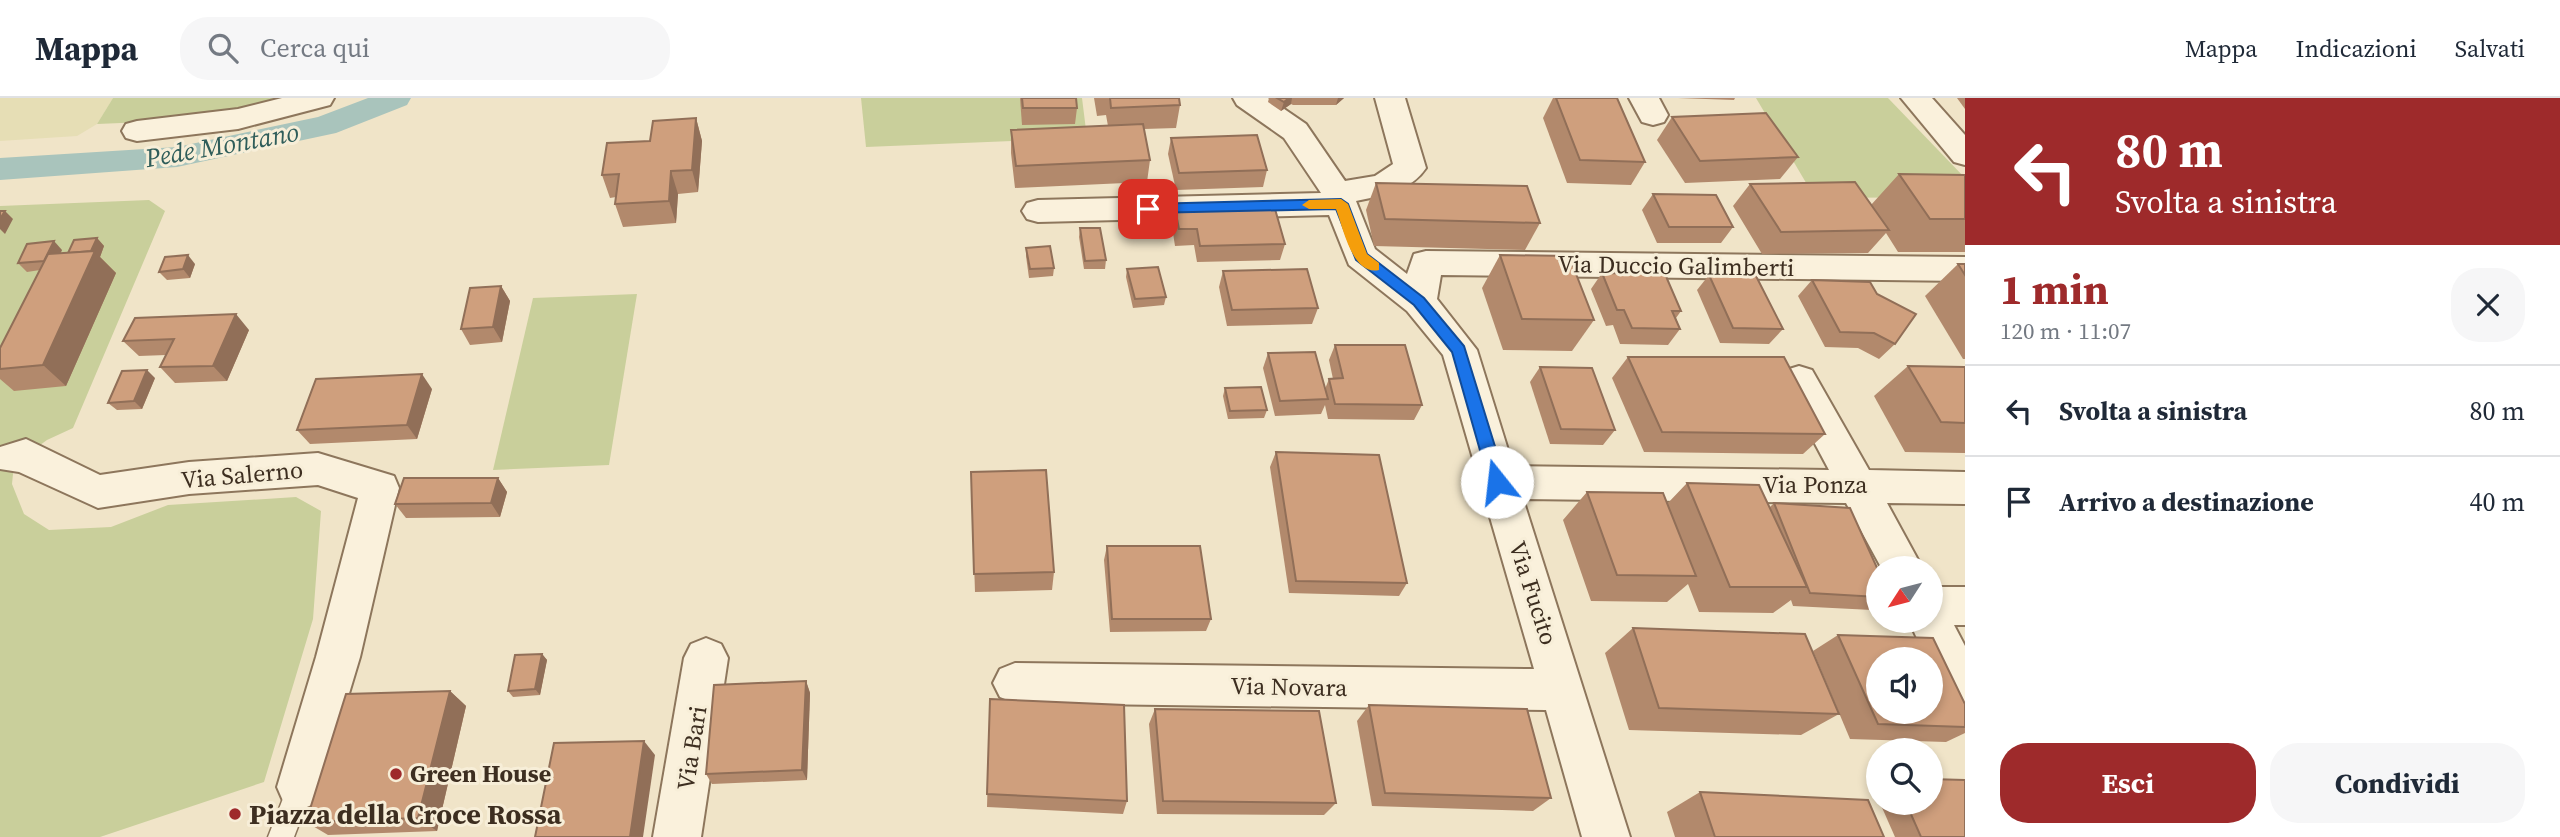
<!DOCTYPE html>
<html lang="it">
<meta charset="utf-8">
<style>
:root{--surface:#fff;--page:#f6f6f7;--text:#1f2937;--muted:#747a83;--line:#e0e1e3;--accent:#9e2a2b}
body{margin:0;font-family:"Source Serif 4",serif;background:var(--page);color:var(--text);height:100vh;display:flex;flex-direction:column;font-size:26px;white-space:nowrap}
*{box-sizing:border-box;margin:0}
p{font-size:23px;color:var(--muted)}
.icon{flex:none;width:38px;height:38px;fill:none;stroke:currentColor;stroke-width:2;stroke-linecap:round;stroke-linejoin:round}
.map{position:relative;flex:1;overflow:hidden}
.details{display:flex;flex-direction:column;background:var(--surface);width:595px}
.details>*{flex:none}
.top-card{background:#9e2a2b;color:#fff;overflow:hidden}
.needle{width:46px;rotate:234deg}
.buttons{position:absolute;left:1866px;top:458px;display:grid;gap:14px}
.buttons a{display:grid;place-items:center;width:77px;height:77px;border-radius:50%;background:var(--surface);box-shadow:0 4px 10px #0003;font-size:35px}
.pin{position:absolute;display:grid;place-items:center;width:60px;height:60px;color:#fff;margin:-30px;border-radius:14px;box-shadow:0 4px 10px #0006}
.me{position:absolute;width:77px;margin:-38px;rotate:344deg;stroke-linejoin:round;filter:drop-shadow(0 0 5px #0008)}
.turn{display:flex;align-items:center;gap:24px;height:147px;padding:0 35px;font-size:32px}
.turn .icon{width:91px;height:91px;stroke-width:2.5}
.turn b{display:block;font-size:49px;line-height:60px}
.round{display:grid;place-items:center;flex:none;width:74px;height:74px;border-radius:28px;background:var(--page)}
.headline{display:flex;align-items:center;justify-content:space-between;height:119px;padding:0 35px}
h1{font-size:42px;font-weight:700;line-height:52px;color:var(--accent)}
.button{display:flex;gap:14px;margin-top:auto;padding:14px 35px}
.button a{flex:1;height:80px;border-radius:28px;background:var(--accent);color:#fff;font-size:28px;font-weight:700;line-height:80px;text-align:center}
.button a+a{background:var(--page);color:var(--text)}
ul{padding:0;list-style:none}
li{display:flex;align-items:center;gap:21px;height:91px;padding:0 35px;border-top:2px solid var(--line)}
li div{flex:1}
li b{display:block;font-size:26px}
li em{font-style:normal}
header{display:flex;align-items:center;gap:42px;box-sizing:border-box;height:98px;padding:0 35px;background:var(--surface);border-bottom:2px solid var(--line)}
header strong{font-size:33px}
nav{display:flex;gap:38px;margin-inline-start:auto;font-size:24px}
.search{width:490px;height:63px;background:var(--page);display:flex;align-items:center;gap:18px;box-sizing:border-box;padding:0 24px;border-radius:28px;color:var(--muted);font-size:26px}
main{display:flex;flex:1;min-height:0}
.map>svg:first-child{display:block}
.farmland{fill:#e6deb5}
.green{fill:#c9cf9b}
.lines{fill:none;stroke-linecap:round;stroke-linejoin:round}
.canal{fill:#a9c4bc;fill-rule:evenodd}
.service-casing{stroke:#8d765c;stroke-width:3}
.minor-casing{stroke:#8d765c;stroke-width:4}
.service{fill:#faf1dc;fill-rule:evenodd}
.minor{fill:#faf1dc;fill-rule:evenodd}
.wall{fill:#b2896c}
.shaded-wall{fill:#916f58}
.building{fill:#cf9f7d;stroke:#916f58;stroke-width:2;fill-rule:evenodd}
.route{fill:#1a73e8;stroke:#114b97;stroke-width:2}
.slow{fill:#f59e0b}
.poi-dot{fill:#9e2a2b;stroke:#f7eed8;stroke-width:2.5}
.labels{text-anchor:middle;stroke-width:6;stroke-linejoin:round;paint-order:stroke}
.street-label{font-size:24px;fill:#3d2e20;stroke:#f7eed8}
.poi-label{font-size:24px;font-weight:bold;fill:#3d2e20;stroke:#f7eed8;text-anchor:start}
.water-label{font-size:26px;font-style:italic;fill:#2f5d5a;stroke:#f7eed8}
.near-poi-label{font-size:28px;font-weight:bold;fill:#3d2e20;stroke:#f7eed8;text-anchor:start}
</style>
<header>
<strong>Mappa</strong>
<div class="search"><svg class="icon" aria-label="search" viewBox="0 0 24 24"><circle cx="10" cy="10" r="6"/><path d="M15 15l6 6"/></svg>Cerca qui</div>
<nav><a>Mappa</a><a>Indicazioni</a><a>Salvati</a></nav>
</header>
<main>
<div class="map">
<svg width="1965" height="739" viewBox="0 0 1965 739">
<rect width="100%" height="100%" fill="#f0e4c8"/>
<path class="farmland" d="M0 0H113L97 26 77 38 0 43Z"/>
<g class="green">
<path d="M113 0H290L170 23 97 26Z"/>
<path d="M861 0H1082L1087 40 866 49Z"/>
<path d="M1756 0H1888L1965 80V99L1815 100Z"/>
<path d="M149 102 165 113 73 330 47 342 14 366 12 386 24 416 49 432 111 429 168 407 296 399 321 413 313 521 264 684 100 739H0V108Z"/>
<path d="M637 196 609 367 493 372 533 200Z"/>
</g>
<g class="lines">
<path class="canal" d="M368 0H411L407 7 336 35 177 69 0 82V60L177 49 318 19Z"/>
<defs>
<path id="service" d="M300 677 309 680 313 689 294 739H268L291 680Z"/>
<g id="minor">
<path d="M282 0H334L330 7 238 31 137 43 126 40 122 33 126 26 137 23 238 11Z"/>
<path d="M1233 0H1268L1306 26 1345 83 1375 78 1393 66 1375 0H1405L1426 70C1411 93 1381 98 1356 103L1375 151 1407 176 1414 156 1426 153 1965 159V183L1441 177 1437 201 1477 252 1513 368 1829 372 1781 282 1786 272 1799 268 1812 272 1869 372 1965 374V406L1887 405 1923 471H1882L1846 405 1523 401 1630 739H1582L1546 612 1015 605 1000 599 993 585 1000 571 1015 565 1534 571 1443 257 1407 213 1349 167 1329 117 1038 124 1027 121 1022 113 1027 105 1038 102 1321 95 1284 40 1237 7Z"/>
<path d="M1629 0H1659L1668 17 1664 24 1653 27 1642 24Z"/>
<path d="M1901 0H1932L1965 37V67L1954 64Z"/>
<path d="M26 341 100 377 189 364 318 355 394 378 399 390 360 559 316 705 300 712 284 705 277 689 316 559 358 400 318 387 189 396 98 410 19 374 0 371V349Z"/>
<path d="M1930 489H1965V527H1954L1965 548V614L1950 608 1930 562H1927L1909 523H1930Z"/>
<path d="M706 540 721 546 728 560 701 739H653L684 560 691 546Z"/>
</g>
</defs>
<use href="#service" class="service-casing"/>
<use href="#minor" class="minor-casing"/>
<use href="#service" class="service"/>
<use href="#minor" class="minor"/>
</g>
<g class="wall">
<path d="M1020 0H1076L1077 10 1075 26 1022 27Z"/>
<path d="M1094 0H1179L1180 7 1176 30 1144 31 1150 62 1147 84 1015 90 1011 55V32L1108 28 1106 17 1097 18Z"/>
<path d="M1269 0H1344L1336 7H1293L1291 6 1281 13 1268 4Z"/>
<path d="M1553 0H1617L1645 64 1631 87 1567 85 1543 20Z"/>
<path d="M1678 0H1735L1734 2Z"/>
<path d="M1957 0H1965V11Z"/>
<path d="M1672 19 1798 59 1780 81 1685 85 1657 42Z"/>
<path d="M696 20 702 43 698 94 678 96 676 125 623 129 615 106 616 99 610 100 602 77 650 43Z"/>
<path d="M1171 40 1267 72 1263 89 1176 92 1168 56Z"/>
<path d="M1899 76 1965 77V154H1898L1886 135 1868 155 1762 156 1733 108 1750 86 1871 107Z"/>
<path d="M1376 85 1540 125 1525 152 1374 148 1366 112Z"/>
<path d="M1653 96 1733 129 1721 145H1657L1642 112Z"/>
<path d="M1174 106 1285 146 1280 162 1197 164 1194 147 1175 148 1171 122Z"/>
<path d="M1080 130 1106 162 1105 171H1084L1079 139Z"/>
<path d="M97 140 104 148 100 159 116 175 66 288 14 293 0 281V271L40 172 27 174 18 165 62 152 60 156 68 155Z"/>
<path d="M1026 150 1054 170 1053 178 1029 180 1026 158Z"/>
<path d="M1500 157 1594 222 1572 253 1503 252 1482 190Z"/>
<path d="M195 166 190 180 167 182 159 174Z"/>
<path d="M1958 166H1965V261H1963L1925 198Z"/>
<path d="M1127 171 1166 199 1164 207 1133 210 1126 179Z"/>
<path d="M1223 173 1318 210 1312 226 1227 228 1219 189Z"/>
<path d="M1602 175 1681 213 1676 220 1680 231 1668 247 1620 246 1613 227 1606 228 1591 191Z"/>
<path d="M1709 177 1783 231 1769 246 1720 245 1697 192Z"/>
<path d="M1812 182 1895 246 1879 261 1858 250 1825 249 1798 198Z"/>
<path d="M501 188 510 203 502 244 470 247 461 231Z"/>
<path d="M249 232 227 283 175 285 160 269 166 257 139 258 123 243Z"/>
<path d="M1335 247 1422 307 1414 322 1328 321 1325 307 1321 316 1275 318 1263 270 1268 255 1325 291 1329 281H1333L1329 262Z"/>
<path d="M1628 259 1825 336 1803 356 1644 354 1612 280Z"/>
<path d="M1908 268 1965 269V355L1905 354 1874 298Z"/>
<path d="M1540 269 1615 332 1603 347 1550 346 1530 284Z"/>
<path d="M155 280 142 311 117 312 108 305Z"/>
<path d="M1225 290 1267 312 1264 320 1228 321 1223 298Z"/>
<path d="M432 291 417 341 310 346 297 332Z"/>
<path d="M1276 354 1407 485 1399 498 1289 495 1270 369Z"/>
<path d="M971 374 1054 474 1052 492 975 494Z"/>
<path d="M498 380 507 394 500 419 406 420 395 406Z"/>
<path d="M1687 385 1770 409 1774 405 1878 472V508L1872 512 1793 508 1791 502 1773 515 1699 514 1688 486 1667 504 1591 503 1563 422 1587 394 1667 406Z"/>
<path d="M1107 448 1211 521 1206 533 1110 534 1104 462Z"/>
<path d="M1633 530 1839 616 1801 637 1629 632 1605 555Z"/>
<path d="M1838 537 1965 606V635L1946 644 1850 641 1813 553Z"/>
<path d="M542 556 547 562 540 597 513 599 508 593Z"/>
<path d="M806 583 810 595 807 682 712 686 706 676Z"/>
<path d="M450 593 466 608 437 733 328 737 306 724Z"/>
<path d="M990 601 1127 703 1123 716 987 709Z"/>
<path d="M1369 607 1551 700 1533 713 1372 708 1357 623Z"/>
<path d="M1155 611 1336 705 1324 717 1157 716 1149 626Z"/>
<path d="M1878 688V700L1873 690Z"/>
<path d="M1700 694 1884 739H1675L1667 714Z"/>
<path d="M1880 705H1930L1965 739H1895Z"/>
</g>
<g class="shaded-wall">
<path d="M1289 0H1292L1291 6 1281 13 1284 4Z"/>
<path d="M1338 0H1344L1336 7Z"/>
<path d="M696 20 702 43 698 94 692 72Z"/>
<path d="M671 73 678 96 676 125 669 103Z"/>
<path d="M5 113 13 121 5 136 0 131V121Z"/>
<path d="M97 140 104 148 100 159 116 175 66 288 43 267Z"/>
<path d="M54 143 62 152 53 171 45 163Z"/>
<path d="M188 157 195 166 190 180 183 171Z"/>
<path d="M501 188 510 203 502 244 493 229Z"/>
<path d="M236 216 249 232 227 283 213 268Z"/>
<path d="M147 272 155 280 142 311 134 303Z"/>
<path d="M422 276 432 291 417 341 407 327Z"/>
<path d="M498 380 507 394 500 419 491 405Z"/>
<path d="M542 556 547 562 540 597 535 591Z"/>
<path d="M806 583 810 595 807 682 802 672Z"/>
<path d="M450 593 466 608 437 733 418 720Z"/>
<path d="M644 643 655 657 643 739H630Z"/>
</g>
<g class="building">
<path d="M1022 0H1076L1077 10H1023Z"/>
<path d="M1110 0H1179L1180 7 1111 10Z"/>
<path d="M1277 0H1289L1284 4Z"/>
<path d="M1556 0H1617L1645 64 1580 62Z"/>
<path d="M1766 15 1798 59 1700 63 1672 19Z"/>
<path d="M696 20 692 72 671 73 669 103 615 106 619 76 602 77 607 45 650 43 653 23Z"/>
<path d="M1143 26 1150 62 1016 68 1011 32Z"/>
<path d="M1257 37 1267 72 1179 75 1171 40Z"/>
<path d="M1899 76 1965 77V121H1930Z"/>
<path d="M1855 84 1889 132 1781 134 1750 86Z"/>
<path d="M1376 85 1527 88 1540 125 1385 121Z"/>
<path d="M1653 96 1716 97 1733 129H1669Z"/>
<path d="M1273 104 1285 146 1200 148 1197 131H1179L1174 106Z"/>
<path d="M0 113H5L0 121Z"/>
<path d="M1080 130H1100L1106 162 1085 163Z"/>
<path d="M97 140 91 153 68 155 74 142Z"/>
<path d="M54 143 44 163 18 165 27 146Z"/>
<path d="M1050 148 1054 170 1030 171 1026 150Z"/>
<path d="M95 153 43 267 0 271V250L48 156Z"/>
<path d="M188 157 183 171 159 174 165 159Z"/>
<path d="M1500 157 1569 158 1594 222 1522 221Z"/>
<path d="M1958 166H1965V177Z"/>
<path d="M1158 169 1166 199 1135 201 1127 171Z"/>
<path d="M1307 171 1318 210 1232 212 1223 173Z"/>
<path d="M1602 175 1665 176 1681 213H1672L1680 231 1632 230 1624 212H1617Z"/>
<path d="M1709 177 1756 178 1783 231 1733 230Z"/>
<path d="M1812 182 1870 184 1877 196 1916 216 1895 246 1874 235 1840 234Z"/>
<path d="M501 188 493 229 461 231 470 190Z"/>
<path d="M236 216 213 268 160 269 174 241 123 243 135 220Z"/>
<path d="M1335 247H1405L1422 307 1335 306 1329 281 1343 280Z"/>
<path d="M1315 254 1328 301 1280 303 1268 255Z"/>
<path d="M1628 259H1784L1825 336 1662 334Z"/>
<path d="M1908 268 1965 269V325L1941 324Z"/>
<path d="M1540 269 1592 270 1615 332 1561 331Z"/>
<path d="M147 272 134 303 108 305 122 273Z"/>
<path d="M422 276 407 327 297 332 316 281Z"/>
<path d="M1261 289 1267 312 1230 313 1225 290Z"/>
<path d="M1276 354 1379 357 1407 485 1296 483Z"/>
<path d="M1046 372 1054 474 974 476 971 374Z"/>
<path d="M404 380H498L491 405 395 406Z"/>
<path d="M1687 385 1759 387 1807 489H1730Z"/>
<path d="M1587 394 1663 395 1696 478 1617 477Z"/>
<path d="M1774 405 1850 410 1878 472V499L1810 495Z"/>
<path d="M1107 448H1200L1211 521H1112Z"/>
<path d="M1633 530 1805 536 1839 616 1659 610Z"/>
<path d="M1838 537 1933 540 1965 606V629L1878 626ZM1878 562H1930V614H1878Z"/>
<path d="M542 556 535 591 508 593 515 557Z"/>
<path d="M806 583 802 672 706 676 714 587Z"/>
<path d="M450 593 418 720 306 724 346 596Z"/>
<path d="M990 601 1124 607 1127 703 987 696Z"/>
<path d="M1369 607 1527 611 1551 700 1385 695Z"/>
<path d="M1155 611 1319 613 1336 705 1163 703Z"/>
<path d="M644 643 630 739H535L554 645Z"/>
<path d="M1930 681 1965 682V739H1921L1906 705H1930Z"/>
<path d="M1700 694 1868 702 1884 739H1715Z"/>
</g>
<path class="route" d="M1341 101 1348 106 1367 156 1424 200 1464 248 1506 384 1503 389 1497 391 1489 384 1452 254 1414 207 1356 162 1336 111 1148 115 1141 111 1148 106Z"/>
<path class="slow" d="M1341 101 1348 106 1367 156 1379 165V172C1352 178 1343 129 1336 111H1309L1302 107 1309 102Z"/>
<g class="poi-dot">
<circle cx="396" cy="676" r="7"/>
<circle cx="235" cy="716" r="7"/>
</g>
<g class="labels">
<g class="street-label">
<text transform="translate(1676 168) rotate(1)" y="8">Via Duccio Galimberti</text>
<text transform="translate(242 377) rotate(-5)" y="8">Via Salerno</text>
<text x="1815" y="395">Via Ponza</text>
<text transform="translate(1533 495) rotate(72)" y="8">Via Fucito</text>
<text transform="translate(1289 589) rotate(1)" y="8">Via Novara</text>
<text transform="translate(692 650) rotate(-81)" y="8">Via Bari</text>
</g>
<g class="poi-label">
<text x="410" y="684">Green House</text>
</g>
<g class="water-label">
<text transform="translate(222 47) rotate(-10)" y="9">Pede Montano</text>
</g>
<g class="near-poi-label">
<text x="249" y="726">Piazza della Croce Rossa</text>
</g>
</g>
</svg>
<div class="buttons">
<a><svg class="needle" viewBox="-14 -14 28 28"><path d="M0-13l5 13h-10z" fill="#e53935"/><path d="M0 13l5-13h-10z" fill="#747a83"/></svg></a>
<a><svg class="icon" aria-label="sound" viewBox="0 0 24 24"><path d="M4 9h4l5-4v14l-5-4H4zM17 9q2 3 0 6"/></svg></a>
<a><svg class="icon" aria-label="search" viewBox="0 0 24 24"><circle cx="10" cy="10" r="6"/><path d="M15 15l6 6"/></svg></a>
</div>
<div class="pin" style="left:1148px;top:111px;background:#d93025"><svg class="icon" aria-label="arrive" viewBox="0 0 24 24"><path d="M6 21V4h12l-3 4 3 4H6"/></svg></div>
<svg class="me" style="left:1497px;top:384px" viewBox="-20 -20 40 40"><circle r="19" fill="#fff"/><path d="M0-13L10 11 0 6-10 11z" fill="#1a73e8"/></svg>
</div>
<section class="details">
<div class="top-card">
<div class="turn"><svg class="icon" aria-label="left" viewBox="0 0 24 24"><path d="M17 20v-9H6M10 6l-5 5 5 5"/></svg><div><b>80 m</b>Svolta a sinistra</div></div>
</div>
<div class="headline"><div><h1>1 min</h1><p>120 m · 11:07</p></div><a class="round"><svg class="icon" aria-label="close" viewBox="0 0 24 24"><path d="M6 6l12 12M18 6L6 18"/></svg></a></div>
<ul>
<li><svg class="icon" aria-label="left" viewBox="0 0 24 24"><path d="M17 20v-9H6M10 6l-5 5 5 5"/></svg><div><b>Svolta a sinistra</b></div><em>80 m</em></li>
<li><svg class="icon" aria-label="arrive" viewBox="0 0 24 24"><path d="M6 21V4h12l-3 4 3 4H6"/></svg><div><b>Arrivo a destinazione</b></div><em>40 m</em></li>
</ul>
<div class="button"><a>Esci</a><a>Condividi</a></div>
</section>
</main>
